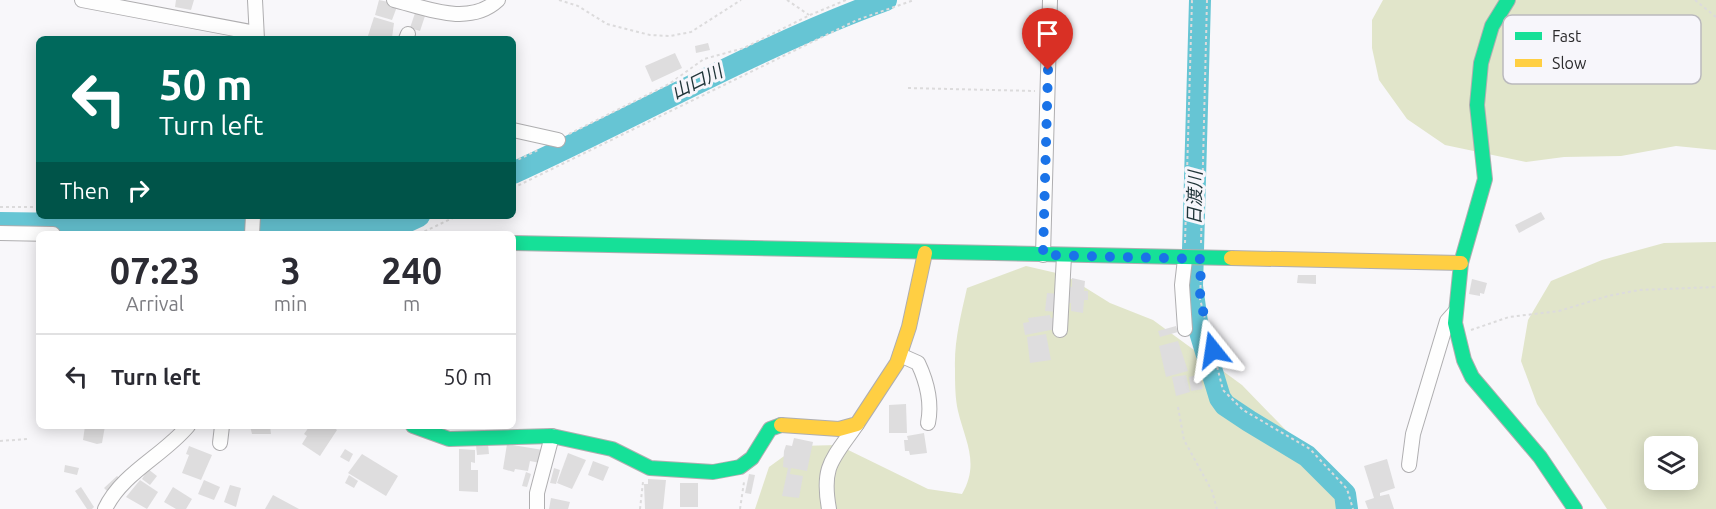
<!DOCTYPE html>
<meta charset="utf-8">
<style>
:root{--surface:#fff;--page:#f2f2f3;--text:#2b2b33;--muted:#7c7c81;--line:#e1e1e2}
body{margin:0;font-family:Ubuntu,"Noto Sans JP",sans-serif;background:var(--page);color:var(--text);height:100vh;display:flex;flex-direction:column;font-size:22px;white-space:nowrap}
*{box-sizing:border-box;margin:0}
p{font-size:20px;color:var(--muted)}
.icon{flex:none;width:33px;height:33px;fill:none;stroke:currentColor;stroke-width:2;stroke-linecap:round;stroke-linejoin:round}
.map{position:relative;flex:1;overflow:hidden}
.sheet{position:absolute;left:36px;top:231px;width:480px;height:198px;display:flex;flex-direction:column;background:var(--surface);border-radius:9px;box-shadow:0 3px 15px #0003}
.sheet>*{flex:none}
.banner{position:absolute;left:36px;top:36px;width:480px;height:183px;border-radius:9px;box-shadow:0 3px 15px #0003;background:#00695c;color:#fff;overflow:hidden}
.fabs{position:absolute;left:1644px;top:436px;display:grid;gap:12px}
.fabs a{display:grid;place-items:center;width:54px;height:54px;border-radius:9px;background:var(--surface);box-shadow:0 3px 15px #0003;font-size:30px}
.pin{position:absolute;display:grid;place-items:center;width:51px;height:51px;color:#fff;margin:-62px -26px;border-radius:50% 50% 50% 0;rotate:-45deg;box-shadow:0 0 6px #0007}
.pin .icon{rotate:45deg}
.me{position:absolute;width:66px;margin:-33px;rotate:345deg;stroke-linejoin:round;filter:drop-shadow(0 0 4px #0008)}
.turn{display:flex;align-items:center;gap:21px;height:126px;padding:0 24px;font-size:27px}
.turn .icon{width:78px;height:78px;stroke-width:2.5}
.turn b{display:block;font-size:42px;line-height:51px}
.then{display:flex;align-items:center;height:57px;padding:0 24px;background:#0003;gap:12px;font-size:22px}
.eta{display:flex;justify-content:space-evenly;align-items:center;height:102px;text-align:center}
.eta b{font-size:36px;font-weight:700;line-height:42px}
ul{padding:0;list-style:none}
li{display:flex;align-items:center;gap:18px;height:84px;padding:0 24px;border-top:2px solid var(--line)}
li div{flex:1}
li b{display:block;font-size:22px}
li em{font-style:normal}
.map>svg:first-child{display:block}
.green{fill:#e1e5ca;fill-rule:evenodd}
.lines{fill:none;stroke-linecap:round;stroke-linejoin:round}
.river{stroke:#66c5d4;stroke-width:22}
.building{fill:#deddde}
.street-casing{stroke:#afaeb0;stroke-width:16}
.fast-casing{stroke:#afaeb0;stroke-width:16}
.slow-casing{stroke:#afaeb0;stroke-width:16}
.path{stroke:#dcdbdc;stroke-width:2;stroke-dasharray:3 3;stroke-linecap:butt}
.street{stroke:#fefefe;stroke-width:14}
.fast{stroke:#16e098;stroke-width:14}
.slow{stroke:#ffcf43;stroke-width:14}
.route{stroke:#1a73e8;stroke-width:10;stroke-dasharray:0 18}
.labels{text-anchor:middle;stroke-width:6;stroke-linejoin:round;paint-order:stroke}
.water-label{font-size:18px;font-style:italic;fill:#1f3438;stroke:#f7f6fb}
.key{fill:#f7f6fb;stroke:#bab9bd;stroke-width:1.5}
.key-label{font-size:16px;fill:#2b2a2c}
</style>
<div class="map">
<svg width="1716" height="509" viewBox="0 0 1716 509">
<rect width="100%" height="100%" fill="#f8f7fa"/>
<g class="green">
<path d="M1383 0H1716V150L1676 146 1621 156 1564 157 1526 162 1445 145 1407 119 1379 80 1372 48V20Z"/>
<path d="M1716 242V509H1607L1537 404 1521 361 1528 320 1551 281 1602 260 1664 243ZM1654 447H1688V480H1654Z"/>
<path d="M1026 266 1065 275 1110 303 1153 320 1242 385 1310 455 1354 509H755L769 467 798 446 838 445 928 489 962 494C980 463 965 441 958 411 955 398 955 382 955 369 954 341 961 315 967 288Z"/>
</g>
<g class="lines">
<g class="river">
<path d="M1200 0 1192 286 1197 322 1220 398 1225 405 1249 421 1307 456 1345 494 1347 509"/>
<path d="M513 173C638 116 757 47 886 0"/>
<path d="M0 223 355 228 406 222 419 216"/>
</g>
</g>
<g class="building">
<path d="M176 0H194L191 10 175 7Z"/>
<path d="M379 0 398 4 392 20 375 15Z"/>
<path d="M416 10 426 13 420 31 410 28Z"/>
<path d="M374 17 394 23 392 38 367 39Z"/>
<path d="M708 43 710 50 696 53 695 46Z"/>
<path d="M675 53 682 68 652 82 645 66Z"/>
<path d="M1541 212 1545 219 1519 233 1515 225Z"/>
<path d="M1298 275H1316V284L1297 283Z"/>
<path d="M1072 278 1085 281 1084 291H1088V300H1084L1083 313 1071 311V303H1066L1067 286 1072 287Z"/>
<path d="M1472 279 1487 283 1484 294 1480 293V296L1469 294Z"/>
<path d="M1047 293 1060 294 1058 312 1045 311Z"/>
<path d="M1050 315 1051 318H1054L1056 329 1025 335 1023 323 1029 322 1028 318Z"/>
<path d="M1176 326 1178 332 1160 337 1158 331Z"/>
<path d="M1046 334 1051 360 1030 363 1027 337Z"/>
<path d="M1178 341 1188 371 1166 377 1159 346Z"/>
<path d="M1200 374 1203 389 1191 391 1189 377Z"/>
<path d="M1186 375 1190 392 1176 396 1172 377Z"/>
<path d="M906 404 907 433H889V405Z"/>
<path d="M85 426H105L102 443 97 444 83 440Z"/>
<path d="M250 426H270L271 434H252Z"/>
<path d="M313 426H332L337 430 320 456 302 444 307 436 304 434 309 427 312 429Z"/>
<path d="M924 433 927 453 910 455 909 451H905L904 440H908L907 436Z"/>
<path d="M794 438 813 442 807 471 791 468 790 474 803 476 799 498 782 496 788 468 783 467 784 451 786 445 792 446Z"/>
<path d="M488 444 489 454 477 455 476 445Z"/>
<path d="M507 444 543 450 540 463 530 461 528 471 515 469 514 472 503 469Z"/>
<path d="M189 446 212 455 201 480 182 473 189 455 186 454Z"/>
<path d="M345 449 353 454 349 462 340 457Z"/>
<path d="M459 449 475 450V463L471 462V470H478V492L459 491Z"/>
<path d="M568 453 586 460 572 489 557 483Z"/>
<path d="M362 454 398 476 386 496 348 473Z"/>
<path d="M1387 459 1395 488 1380 493V496L1389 494 1394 509H1368L1365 501 1374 498 1364 466Z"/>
<path d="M593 461 609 467 603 481 588 475Z"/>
<path d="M65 465 79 468 77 475 64 472Z"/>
<path d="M554 468 560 470 556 484 550 483Z"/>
<path d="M148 469 157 476 150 485 142 479Z"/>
<path d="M526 472 531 474 527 487 522 486Z"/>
<path d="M749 474 755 475 751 494 745 493Z"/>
<path d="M349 475 358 481 354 488 345 483Z"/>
<path d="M117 476 122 480 109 493 104 488Z"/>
<path d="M648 479 666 480 663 509H645L644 484H648Z"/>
<path d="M140 480 158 492 147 509 126 497Z"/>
<path d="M204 480 220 487 214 500 198 494Z"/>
<rect x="680" y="483" width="18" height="24"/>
<path d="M230 485 241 488 236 507 224 502Z"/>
<path d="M81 487 94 507 92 509H87L75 491Z"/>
<path d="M173 487 192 499 186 509H176L164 502Z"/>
<path d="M273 495 299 509H265Z"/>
<path d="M551 498 570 502 568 509H549Z"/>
</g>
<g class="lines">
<defs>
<g id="street">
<path d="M82 0 256 33"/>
<path d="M255 0 257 39"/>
<path d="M394 0C426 8 469 27 498 0"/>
<path d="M406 39 408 34"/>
<path d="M513 130 558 140"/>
<path d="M0 233 53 234"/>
<path d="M252 234 253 216"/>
<path d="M1043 255 1050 0"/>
<path d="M1185 259 1182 285 1185 329"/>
<path d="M1060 330 1064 256"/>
<path d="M900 355 918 363C927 382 932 403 928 423"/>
<path d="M220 443 222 426"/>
<path d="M1409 465 1413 434 1447 321 1455 312"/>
<path d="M105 509C122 473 163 456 188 426"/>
<path d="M537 509V493L552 436"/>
<path d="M829 509C821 465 833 459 857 424"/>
</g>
<g id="fast">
<path d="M1508 0 1492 26 1481 63 1477 105 1485 179 1461 263 1455 323 1464 360 1472 377 1540 457 1575 509"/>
<path d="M513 243 1231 258"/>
<path d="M413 426 449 439 552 436 612 449 650 468 713 472 740 467 752 458 770 429 781 425"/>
</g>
<g id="slow">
<path d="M1231 258 1461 263"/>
<path d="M781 425 839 429 857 424 897 363 909 327 925 253"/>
</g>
</defs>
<use href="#street" class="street-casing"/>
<use href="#fast" class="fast-casing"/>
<use href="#slow" class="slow-casing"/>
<g class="path">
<path d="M559 0 578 6 607 24 650 35 670 36 691 32 741 0"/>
<path d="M787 0 809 15"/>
<path d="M1695 0 1716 17"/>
<path d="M908 88 1035 91"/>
<path d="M569 134 669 84 704 59 744 48 810 15 846 0"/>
<path d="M513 162 540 149"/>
<path d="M513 188 857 20 914 0"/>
<path d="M0 207H39"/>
<path d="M301 216H384"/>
<path d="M419 234 457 216"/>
<path d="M1185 243 1192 0"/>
<path d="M1201 243 1207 0"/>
<path d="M1201 273 1200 299 1223 390 1243 410 1310 449 1347 489 1353 509"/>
<path d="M1471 330 1509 317 1559 311 1608 296 1639 290 1716 287"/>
<path d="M1178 407 1184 440 1212 491 1217 509"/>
<path d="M0 441 28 439"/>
<path d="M640 509 643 482"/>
<path d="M740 509 744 482"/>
</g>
<use href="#street" class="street"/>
<use href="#fast" class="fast"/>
<use href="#slow" class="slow"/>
</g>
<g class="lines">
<path class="route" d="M1048 70 1043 255 1201 259 1200 299 1213 350"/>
</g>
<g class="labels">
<g class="water-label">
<text transform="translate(697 82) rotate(-26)" y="6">山口川</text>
<text transform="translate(1195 198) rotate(-89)" y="6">日渡川</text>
</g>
</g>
<rect x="1503" y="15" width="198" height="69" rx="9" class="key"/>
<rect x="1515" y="32" width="27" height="8" fill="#16e098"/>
<rect x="1515" y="59" width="27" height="8" fill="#ffcf43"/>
<g class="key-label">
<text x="1552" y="42">Fast</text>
<text x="1552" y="69">Slow</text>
</g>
</svg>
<div class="fabs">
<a><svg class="icon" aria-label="layers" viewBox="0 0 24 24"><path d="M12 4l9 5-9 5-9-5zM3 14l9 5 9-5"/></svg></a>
</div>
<div class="pin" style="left:1048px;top:70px;background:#d93025"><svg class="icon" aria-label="arrive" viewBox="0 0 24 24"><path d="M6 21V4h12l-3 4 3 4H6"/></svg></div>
<svg class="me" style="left:1213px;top:350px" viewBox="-20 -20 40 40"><path d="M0-17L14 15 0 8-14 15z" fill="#1a73e8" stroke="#fff" stroke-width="4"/></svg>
<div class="banner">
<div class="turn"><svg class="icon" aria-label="left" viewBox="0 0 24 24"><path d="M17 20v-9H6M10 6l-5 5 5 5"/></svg><div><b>50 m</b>Turn left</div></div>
<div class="then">Then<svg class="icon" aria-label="right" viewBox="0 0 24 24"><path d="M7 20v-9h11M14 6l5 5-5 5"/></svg></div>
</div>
<section class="sheet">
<div class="eta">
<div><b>07:23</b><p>Arrival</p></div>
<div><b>3</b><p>min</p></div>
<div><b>240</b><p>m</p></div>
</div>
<ul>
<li><svg class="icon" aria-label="left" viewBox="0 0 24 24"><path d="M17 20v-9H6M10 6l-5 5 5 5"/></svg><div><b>Turn left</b></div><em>50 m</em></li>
</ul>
</section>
</div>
